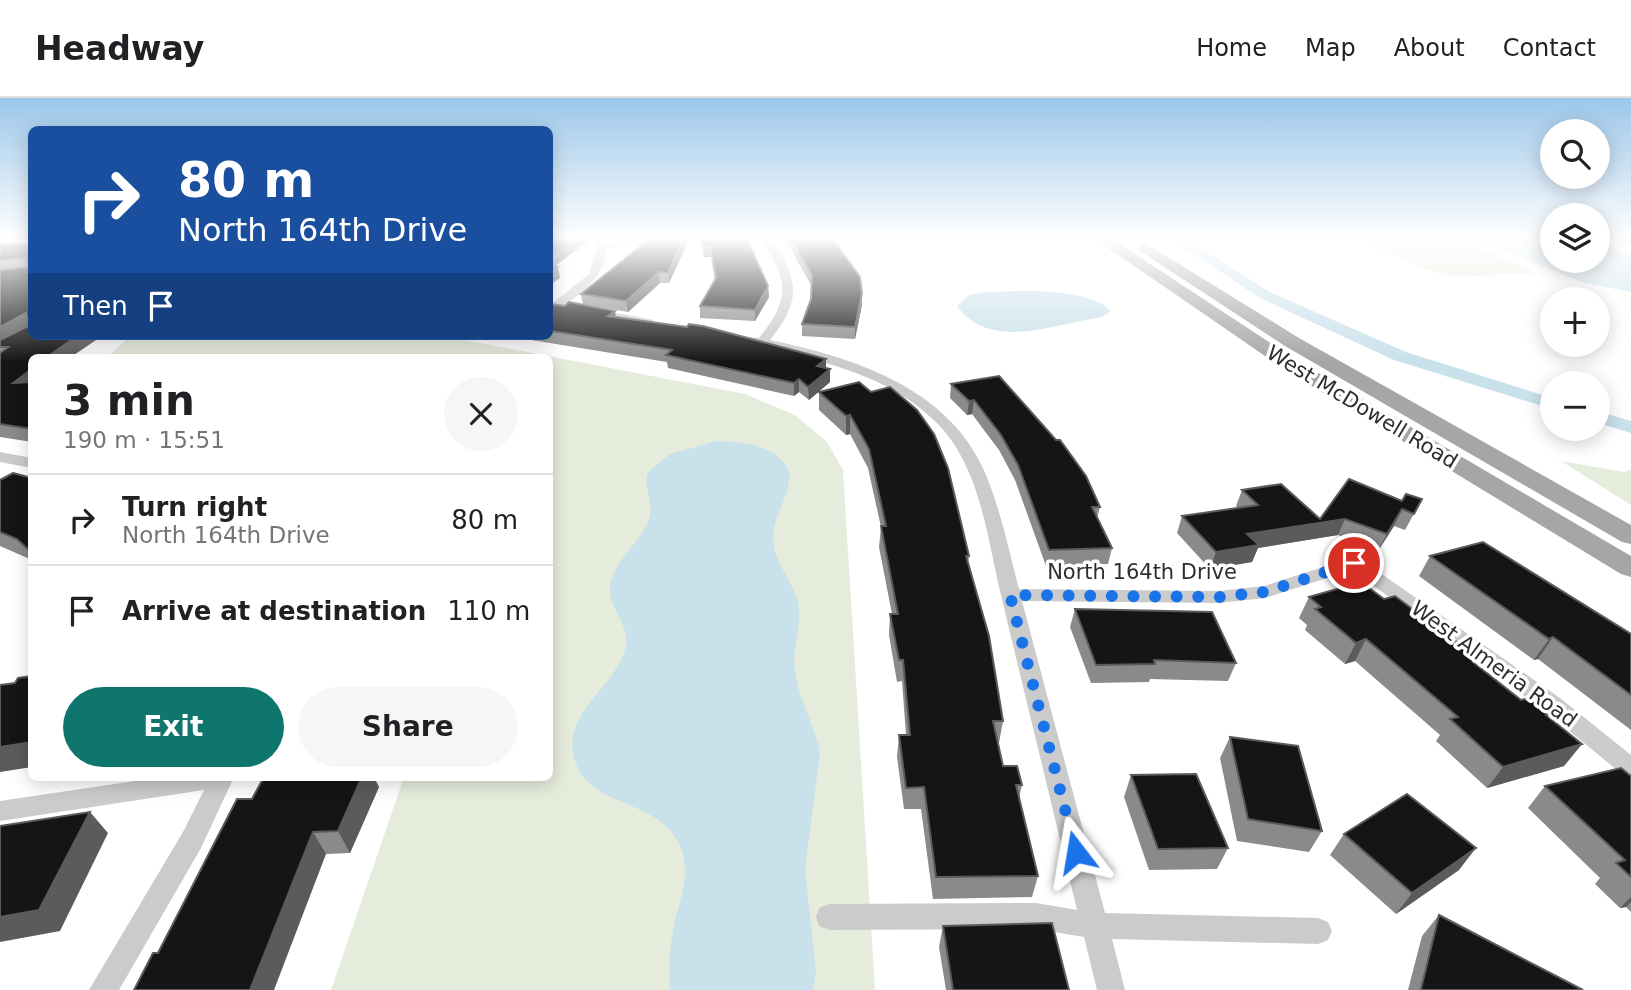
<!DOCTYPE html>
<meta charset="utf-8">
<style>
:root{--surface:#fff;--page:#f6f6f6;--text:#202124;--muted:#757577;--line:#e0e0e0;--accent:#0f766e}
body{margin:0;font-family:"DejaVu Sans",sans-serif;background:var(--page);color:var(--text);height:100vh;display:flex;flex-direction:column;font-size:26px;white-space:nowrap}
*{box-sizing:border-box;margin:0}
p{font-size:23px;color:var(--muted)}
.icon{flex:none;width:38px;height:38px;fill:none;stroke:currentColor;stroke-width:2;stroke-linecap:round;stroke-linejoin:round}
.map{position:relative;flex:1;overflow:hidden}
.drawer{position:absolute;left:28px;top:256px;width:525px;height:427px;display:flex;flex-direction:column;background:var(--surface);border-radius:10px;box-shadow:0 4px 18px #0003}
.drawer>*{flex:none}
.banner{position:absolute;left:28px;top:28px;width:525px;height:214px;border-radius:10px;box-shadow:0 4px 18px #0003;background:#1a4fa0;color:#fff;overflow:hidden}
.buttons{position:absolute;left:1540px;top:21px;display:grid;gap:14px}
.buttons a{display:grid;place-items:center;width:70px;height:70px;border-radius:50%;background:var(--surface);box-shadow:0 4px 18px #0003;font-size:35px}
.pin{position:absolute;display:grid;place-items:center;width:60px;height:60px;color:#fff;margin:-30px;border:4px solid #fff;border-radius:50%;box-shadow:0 2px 7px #0007}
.me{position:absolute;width:77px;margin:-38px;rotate:346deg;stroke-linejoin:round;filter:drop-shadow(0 0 5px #0008)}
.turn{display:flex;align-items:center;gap:24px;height:147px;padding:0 35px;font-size:32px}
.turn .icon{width:91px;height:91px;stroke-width:2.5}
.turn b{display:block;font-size:49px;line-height:60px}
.then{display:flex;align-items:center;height:66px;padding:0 35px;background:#0003;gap:14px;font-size:26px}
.round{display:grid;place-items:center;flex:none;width:74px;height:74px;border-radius:37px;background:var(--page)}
.headline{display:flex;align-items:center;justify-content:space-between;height:119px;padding:0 35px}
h1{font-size:42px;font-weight:800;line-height:52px}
.button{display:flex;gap:14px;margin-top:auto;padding:14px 35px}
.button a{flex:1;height:80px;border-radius:42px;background:var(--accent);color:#fff;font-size:28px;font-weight:800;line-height:80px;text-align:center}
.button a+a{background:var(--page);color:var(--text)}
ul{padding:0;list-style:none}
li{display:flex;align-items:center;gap:21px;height:91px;padding:0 35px;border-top:2px solid var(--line)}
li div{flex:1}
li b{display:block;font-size:26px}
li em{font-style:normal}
header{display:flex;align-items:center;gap:42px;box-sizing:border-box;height:98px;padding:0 35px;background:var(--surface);border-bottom:2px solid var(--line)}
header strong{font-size:33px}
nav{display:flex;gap:38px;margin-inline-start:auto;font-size:24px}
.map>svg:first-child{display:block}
.green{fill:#e6ecdc}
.water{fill:#c9e1eb}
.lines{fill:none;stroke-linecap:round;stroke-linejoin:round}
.canal{fill:#c9e1eb;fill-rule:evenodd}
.street{fill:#cbcbcb;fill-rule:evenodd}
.primary{fill:#a6a6a6;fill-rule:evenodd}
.wall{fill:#8a8a8a}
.shaded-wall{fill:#5b5b5b}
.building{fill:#151515;stroke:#5b5b5b;stroke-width:2}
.route{stroke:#1a73e8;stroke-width:12;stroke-dasharray:0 21.6}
.labels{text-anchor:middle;stroke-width:7;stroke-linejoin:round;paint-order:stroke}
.street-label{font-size:21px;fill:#2e2e2e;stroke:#fff}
</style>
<header>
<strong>Headway</strong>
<nav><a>Home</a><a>Map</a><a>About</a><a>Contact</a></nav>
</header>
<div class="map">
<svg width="1631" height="892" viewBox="0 0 1631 892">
<rect width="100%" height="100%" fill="#fff"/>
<g class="green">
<path d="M1354 139H1453L1536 175 1452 179 1430 173Z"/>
<path d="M130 238H441L486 246 745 296 795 317 827 344 843 372 875 892H331L404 679H550V259H107Z"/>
<path d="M1561 363 1625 374 1631 372V407Z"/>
</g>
<g class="water">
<path d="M1473 139H1552V163H1598V144L1631 157V194L1581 184Z"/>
<path d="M986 194C1018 192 1090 190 1111 213L1102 219C1055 226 990 254 957 208L969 197Z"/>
<path d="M716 343C743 344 776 346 789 373 792 396 773 417 773 440 773 464 793 482 798 504 803 528 791 550 795 573 798 601 815 626 820 655L805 771 816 874 813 892H670C669 874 669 856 672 839 675 813 689 787 684 760 672 700 593 713 576 666 558 618 610 594 624 555 634 528 609 514 610 490 612 463 641 445 649 421 655 404 642 390 648 374L670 356Z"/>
</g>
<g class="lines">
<g class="canal">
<path d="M1168 139H1183L1270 194 1406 254 1552 300V311L1394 262 1260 200Z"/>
<path d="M1598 313 1631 323V335L1598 325Z"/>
</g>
<g class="street">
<path d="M666 139H711L706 142 607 150C604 178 587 191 566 206L649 221 653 222V228L550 210V204H554L589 176 598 145Z"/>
<path d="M759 139H769C799 180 803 201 770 242 851 259 944 288 982 368 1000 407 1008 450 1019 491L1219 493 1264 488 1348 461H1360L1560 600 1631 657V679L1623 677 1544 612 1352 472 1265 500 1219 505 1022 503 1105 815 1318 820 1328 824 1332 833 1328 842 1318 846 1112 841 1125 892H1097L1084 839 1036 831 829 832 819 828 816 819 819 810 829 806 1036 805 1077 812C1052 707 1026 602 1001 497 987 440 981 370 937 325 884 272 809 260 739 244V238L759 240C792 200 788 180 759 139Z"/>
<path d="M0 354 32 360V370L0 364Z"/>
<path d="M162 679H234L201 750 119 892H89L183 734 204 692 0 723V703Z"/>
</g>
<g class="primary">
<path d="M1092 139H1109L1298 263 1631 458V479L1621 476 1284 271Z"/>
<path d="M1613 139H1631V147Z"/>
<path d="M1145 145 1299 240 1631 427V446L1622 444 1285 248 1140 153V147Z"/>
</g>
</g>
<g class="wall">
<path d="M699 139 768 188 769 199 755 223 700 220V208L715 182 711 159H704L700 145Z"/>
<path d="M784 139H831L862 207 855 241 802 238V226L811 201V187Z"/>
<path d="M32 145V344L0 339V146Z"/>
<path d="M687 146 669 185H660L628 214 583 206 581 196Z"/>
<path d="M550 206 615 213 616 219 826 270 830 284 809 302 799 294 794 298 668 270 667 264 507 238H550Z"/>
<path d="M999 278 1100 409 1097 420 1112 450 1108 466 1046 468 1015 382 999 352 972 316 967 317 950 300 951 286Z"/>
<path d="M859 284 969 458 968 467 1003 623 999 645H998L1003 668 1022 687 1019 700 1038 778 1032 799 933 801 921 711H904L897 659 899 637H906L902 583 897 584 889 537 890 516H892L879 449 881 429 868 370 850 336 846 337 819 312V294Z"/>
<path d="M32 380V462L0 448V382Z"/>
<path d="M1242 392 1320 421 1402 403 1422 401 1405 432 1394 428 1378 453 1338 437 1258 450 1252 464 1210 471 1177 435 1182 418 1238 410 1236 408Z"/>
<path d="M1430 458 1631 536V632L1538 561 1534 562 1419 478Z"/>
<path d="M1309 499 1384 501 1478 568 1521 602 1553 615 1549 620 1582 646 1564 668 1487 690 1436 643 1440 637 1355 563 1345 566 1305 532 1307 527 1299 520Z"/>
<path d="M1075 511 1236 565 1228 583 1150 581 1149 584 1091 585 1070 529Z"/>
<path d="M1230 639 1322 733 1309 754 1237 743 1220 660Z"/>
<path d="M1131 677 1228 750 1217 771 1149 772 1124 699Z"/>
<path d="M1631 678V814L1626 809 1620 810 1595 786 1600 780 1528 710 1545 688Z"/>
<path d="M379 689 350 755 326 756 158 855 252 701Z"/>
<path d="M1344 736 1459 772 1396 816 1330 757Z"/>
<path d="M1439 817 1583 892H1408L1422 838Z"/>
<path d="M943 828 1069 892H946L939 849Z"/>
</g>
<g class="shaded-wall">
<path d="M578 139H592V140L550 172V159Z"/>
<path d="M684 139H686L687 146 669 185 668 175Z"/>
<path d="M704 149H710L711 159H704Z"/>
<path d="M558 169 560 180 550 187V174Z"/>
<path d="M659 174 660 185 628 214 626 203Z"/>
<path d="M768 188 769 199 755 223V212Z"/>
<path d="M862 196V207L855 241V229Z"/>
<path d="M615 213 616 225 608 218Z"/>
<path d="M26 215 32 226 0 245V229Z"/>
<path d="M77 238H102L71 259H47Z"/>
<path d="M826 261V273L817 268Z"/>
<path d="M32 271V290L13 285Z"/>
<path d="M830 271V284L809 302 808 289Z"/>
<path d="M799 281V294L794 298V285Z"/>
<path d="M974 302 972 316 967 317 969 303Z"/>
<path d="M850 317V336L846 337V318Z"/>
<path d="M1402 411 1394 428 1378 453 1387 436Z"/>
<path d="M1345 421 1338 437 1258 450 1252 464 1210 471 1216 454 1247 436Z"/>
<path d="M1553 539 1538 561 1534 562 1549 541Z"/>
<path d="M1366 541 1355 563 1345 566 1356 545Z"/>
<path d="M32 644V669L0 674V649Z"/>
<path d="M1582 646 1564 668 1487 690 1503 669Z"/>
<path d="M362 679H374L379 689 350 755 338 733Z"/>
<path d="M90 714 108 735 60 833 0 844V819Z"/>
<path d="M313 734 326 756 274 892H250Z"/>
<path d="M1476 750 1459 772 1396 816 1412 795Z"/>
<path d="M1631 799V804L1626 809 1620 810Z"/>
</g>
<g class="building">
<path d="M550 139H578L550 159Z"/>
<path d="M652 139H684L668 175 659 174 626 203 581 196Z"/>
<path d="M700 139H746L768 188 755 212 700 208 716 180 710 149H704Z"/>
<path d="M790 139H831L860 179 862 196 855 229 802 226 811 201 812 177Z"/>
<path d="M32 145V238H77L47 259H32V271L13 285 32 284V331L0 326V255L8 249H0V242L28 228 26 215 0 229V172L28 169 26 160 0 162V146Z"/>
<path d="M550 167 558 169 550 174Z"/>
<path d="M569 204 615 213 608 218 687 229 689 226 703 228 826 261 817 268 830 271 808 289 799 281 794 285 666 257 672 252 550 233V206L565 208Z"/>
<path d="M999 278 1056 342H1060L1086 378 1100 409H1092L1112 450 1049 452 1018 367 1001 337 974 302 969 303 951 286Z"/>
<path d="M859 284 871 294 890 289 917 312 934 336 948 370 969 458H966L989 538 1003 623H993L1003 668H1017L1022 687H1016L1038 778 936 779 924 689 906 690 899 637H910L903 562H899L890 516H898L881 428H886L869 351 850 317 846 318 819 294Z"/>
<path d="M13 375 32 380V455L17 441 0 434V382Z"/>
<path d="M1349 381 1402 403 1406 396 1422 401 1414 416 1402 411 1387 436 1345 421 1247 436 1259 447 1216 454 1182 418 1258 407 1242 392 1281 386 1320 421Z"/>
<path d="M1483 444 1631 536V597L1553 539 1549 541 1430 458Z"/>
<path d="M1361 484 1384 501 1395 498 1481 562 1473 564 1521 602 1533 599 1553 615 1546 617 1582 646 1503 669 1450 621 1458 619 1366 541 1356 545 1315 511 1321 509 1309 499Z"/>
<path d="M1075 511 1212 514 1236 565 1154 562 1155 566 1096 567Z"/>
<path d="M32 578V644L0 649V587L15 585 18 580Z"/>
<path d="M1230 639 1298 648 1322 733 1248 721Z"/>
<path d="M1621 670 1631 678V779L1616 765 1625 762 1545 688Z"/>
<path d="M1196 676 1228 750 1158 751 1131 677Z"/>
<path d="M264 679H362L338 733 313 734 250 892H134L153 855H158L237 701H252Z"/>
<path d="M1407 696 1476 750 1412 795 1344 736Z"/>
<path d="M90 714 39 812 0 819V728Z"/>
<path d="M1439 817 1583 892H1423L1421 891Z"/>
<path d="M1052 825 1069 892H953L943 828Z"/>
</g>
<linearGradient id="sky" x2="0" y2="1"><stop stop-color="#9bc6e9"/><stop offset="0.53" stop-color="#fff"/><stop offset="1" stop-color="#fff" stop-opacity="0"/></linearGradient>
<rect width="1631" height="264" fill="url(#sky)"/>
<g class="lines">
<path class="route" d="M1076 754 1010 497 1219 499 1265 494 1354 465"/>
</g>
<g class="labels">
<g class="street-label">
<text transform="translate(1362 309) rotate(31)" y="7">West McDowell Road</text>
<text x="1142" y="481">North 164th Drive</text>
<text transform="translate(1494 566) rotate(36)" y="7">West Almeria Road</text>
</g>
</g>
</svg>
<div class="buttons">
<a><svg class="icon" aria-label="search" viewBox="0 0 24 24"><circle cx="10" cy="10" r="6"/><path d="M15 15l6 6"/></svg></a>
<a><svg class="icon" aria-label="layers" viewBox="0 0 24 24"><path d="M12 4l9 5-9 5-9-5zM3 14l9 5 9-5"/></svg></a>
<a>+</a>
<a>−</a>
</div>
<div class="pin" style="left:1354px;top:465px;background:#d93025"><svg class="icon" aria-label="arrive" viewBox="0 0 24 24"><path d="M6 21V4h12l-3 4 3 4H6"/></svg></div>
<svg class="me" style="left:1076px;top:754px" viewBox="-20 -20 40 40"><path d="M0-17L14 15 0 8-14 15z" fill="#1a73e8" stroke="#fff" stroke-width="4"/></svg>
<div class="banner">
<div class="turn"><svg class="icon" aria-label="right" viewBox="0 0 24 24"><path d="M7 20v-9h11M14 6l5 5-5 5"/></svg><div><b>80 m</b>North 164th Drive</div></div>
<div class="then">Then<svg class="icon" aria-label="arrive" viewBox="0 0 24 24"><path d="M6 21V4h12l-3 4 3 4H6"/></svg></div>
</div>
<section class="drawer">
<div class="headline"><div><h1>3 min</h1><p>190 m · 15:51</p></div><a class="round"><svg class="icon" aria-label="close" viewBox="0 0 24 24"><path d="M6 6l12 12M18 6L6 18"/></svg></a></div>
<ul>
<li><svg class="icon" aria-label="right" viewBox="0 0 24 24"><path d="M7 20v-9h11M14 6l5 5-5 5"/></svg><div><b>Turn right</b><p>North 164th Drive</p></div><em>80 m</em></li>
<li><svg class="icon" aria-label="arrive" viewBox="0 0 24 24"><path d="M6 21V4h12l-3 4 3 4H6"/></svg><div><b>Arrive at destination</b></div><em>110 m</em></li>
</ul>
<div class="button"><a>Exit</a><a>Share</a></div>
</section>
</div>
